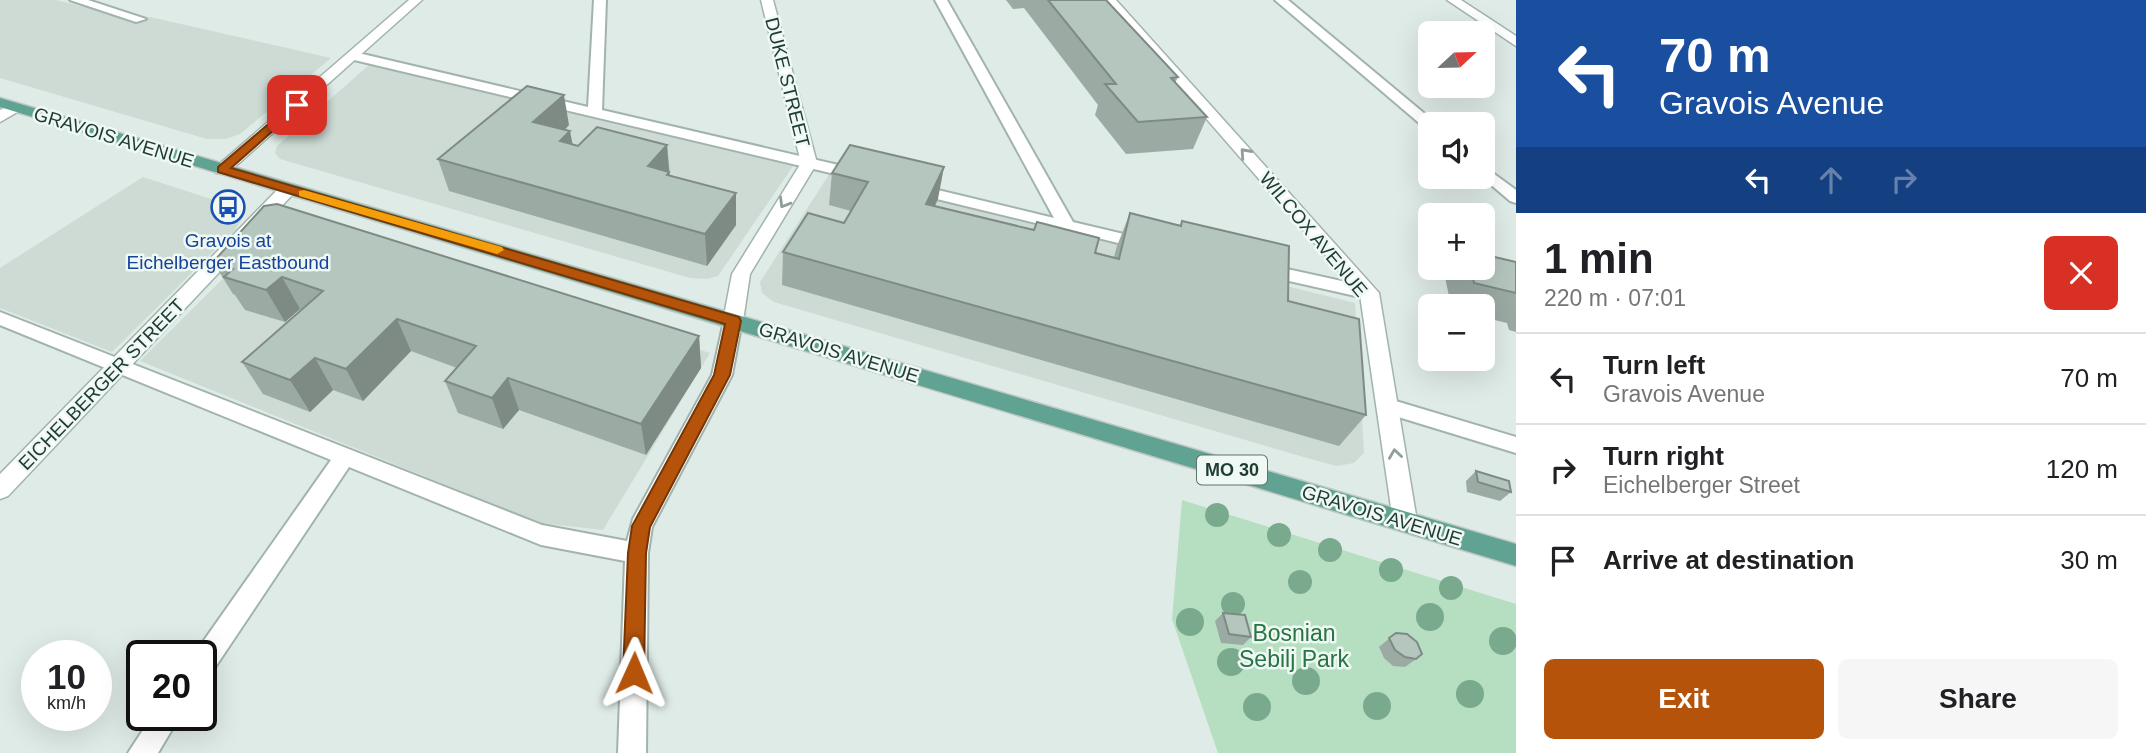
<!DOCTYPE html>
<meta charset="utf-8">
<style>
:root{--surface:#fff;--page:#f6f6f6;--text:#202124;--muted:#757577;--line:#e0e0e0;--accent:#b45309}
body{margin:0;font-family:Helvetica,sans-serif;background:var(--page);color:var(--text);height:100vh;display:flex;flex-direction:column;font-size:26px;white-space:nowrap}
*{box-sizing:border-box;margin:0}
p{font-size:23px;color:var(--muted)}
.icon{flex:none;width:38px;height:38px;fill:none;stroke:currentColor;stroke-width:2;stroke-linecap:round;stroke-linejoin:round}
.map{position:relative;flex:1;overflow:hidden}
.drawer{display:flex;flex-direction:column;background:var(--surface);width:630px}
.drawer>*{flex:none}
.guide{background:#1a4fa0;color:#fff;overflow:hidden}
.needle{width:46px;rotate:68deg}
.tools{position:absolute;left:1418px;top:21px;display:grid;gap:14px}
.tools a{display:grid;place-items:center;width:77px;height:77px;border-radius:10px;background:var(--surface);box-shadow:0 7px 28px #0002;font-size:35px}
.speed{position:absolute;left:21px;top:640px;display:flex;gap:14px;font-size:35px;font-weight:700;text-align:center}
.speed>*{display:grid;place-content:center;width:91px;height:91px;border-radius:50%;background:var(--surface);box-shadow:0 7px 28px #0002;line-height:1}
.speed small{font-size:18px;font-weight:400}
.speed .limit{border:4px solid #111;border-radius:10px;background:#fff;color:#111}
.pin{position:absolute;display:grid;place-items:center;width:60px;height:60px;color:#fff;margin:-30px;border-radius:14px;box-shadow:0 4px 10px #0006}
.me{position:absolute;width:77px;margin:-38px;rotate:1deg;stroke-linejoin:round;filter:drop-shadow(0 0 5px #0008)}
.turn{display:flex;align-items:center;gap:24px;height:147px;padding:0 28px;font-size:32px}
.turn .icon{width:91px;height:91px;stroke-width:2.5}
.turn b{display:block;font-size:49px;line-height:60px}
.lanes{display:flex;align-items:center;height:66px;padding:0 28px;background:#0003;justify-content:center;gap:35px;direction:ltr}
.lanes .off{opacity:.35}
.round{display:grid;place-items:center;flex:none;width:74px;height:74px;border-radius:10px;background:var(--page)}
.summary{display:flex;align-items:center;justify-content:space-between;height:119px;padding:0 28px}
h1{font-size:42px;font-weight:600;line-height:52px}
.primary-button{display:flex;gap:14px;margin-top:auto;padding:14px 28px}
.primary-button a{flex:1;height:80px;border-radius:10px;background:var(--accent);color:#fff;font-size:28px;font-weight:600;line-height:80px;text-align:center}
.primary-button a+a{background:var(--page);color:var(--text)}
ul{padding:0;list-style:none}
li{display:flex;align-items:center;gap:21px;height:91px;padding:0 28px;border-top:2px solid var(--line)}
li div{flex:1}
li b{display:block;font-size:26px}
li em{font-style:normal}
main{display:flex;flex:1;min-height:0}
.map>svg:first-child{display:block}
.built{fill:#cddbd4}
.green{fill:#b6dec1}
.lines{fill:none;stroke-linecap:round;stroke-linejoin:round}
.service-casing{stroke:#a2b3ad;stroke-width:4}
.minor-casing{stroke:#a2b3ad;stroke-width:3}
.tertiary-casing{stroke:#a2b3ad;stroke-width:3}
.primary-casing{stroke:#c0c8c6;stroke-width:3}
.service{fill:#fff;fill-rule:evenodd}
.minor{fill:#fff;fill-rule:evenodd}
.tertiary{fill:#fff;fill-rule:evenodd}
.primary{fill:#61a392;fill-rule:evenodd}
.tree{fill:#7aaa8d}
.wall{fill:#9baaa3}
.shaded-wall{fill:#7e8b85}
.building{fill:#b4c6be;stroke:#7e8b85;stroke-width:2}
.oneway{stroke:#8f9e9a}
.route{fill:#b45309;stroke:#753606;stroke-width:2}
.slow{fill:#f59e0b}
.labels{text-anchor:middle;stroke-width:5;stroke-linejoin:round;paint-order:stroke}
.shield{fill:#eff8f3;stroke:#5d746d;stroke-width:2}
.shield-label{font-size:18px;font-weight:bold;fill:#1f3c34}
.street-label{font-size:19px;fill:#1f3c34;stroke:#eff8f3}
.transit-label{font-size:19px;fill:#164399;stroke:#eff8f3}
.near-park-label{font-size:23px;fill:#277445;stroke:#eff8f3}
</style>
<main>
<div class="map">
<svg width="1516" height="753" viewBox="0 0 1516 753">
<rect width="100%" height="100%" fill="#dfebe6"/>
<g class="built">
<path d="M0 0H56L134 19 150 17 331 58 240 134 226 139H207L0 78Z"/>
<path d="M369 65 793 166 718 276 707 279 690 278 280 159 275 153 277 146Z"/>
<path d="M830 173 1355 303 1364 453 1354 463 1336 466 1307 458 774 302 762 293 760 282Z"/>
<path d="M143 177 242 209 243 217 235 230 112 352 0 308V268Z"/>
<path d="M319 231 710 353 603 530 540 523 140 361 267 235Z"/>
</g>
<path class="green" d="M1182 500 1516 604V753H1218L1172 619Z"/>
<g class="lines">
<defs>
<g id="service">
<path d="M70 0H88L146 19 136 22Z"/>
<path d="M594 0H606L602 110 860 170 868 175 860 180 350 59 348 56 354 52 588 107Z"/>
<path d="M935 0H947L1073 222 1149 240 1151 244 1149 248 1143 249 908 192 905 189 908 186 913 184 1054 218Z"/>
<path d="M1275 0H1288L1437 124H1430V129L1425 128Z"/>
<path d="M1482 165 1516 190V203L1510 201 1482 177Z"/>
<path d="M1264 264 1369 287 1378 293 1369 299 1258 274 1255 270Z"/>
<path d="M0 312 542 525 627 541 633 519 712 375 724 321 727 317H739L742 321 732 375 652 527 648 553 646 753H618L625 561 541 545 349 467 210 675 201 678V656H193L331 460 0 325Z"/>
<path d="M1389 399 1516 437V453L1382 412 1379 407 1382 402Z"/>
<path d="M152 716H180L158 753H128Z"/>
</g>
<g id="minor">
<path d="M761 0H773L817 163 750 274 743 321 740 326H726L723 321 732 274 801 163Z"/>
<path d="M1103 0H1116L1379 293 1417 521 1414 528 1405 531 1396 528 1393 521 1360 295Z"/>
<path d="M1447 0H1461L1516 36V46Z"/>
<path d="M16 103 23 107 21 110 0 122V110Z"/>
<path d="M288 184 294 185 296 189 294 193 8 496 0 499V474L282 185Z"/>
</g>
<path id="tertiary" d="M409 0H422L228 173H216L214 170 216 167Z"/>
<path id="primary" d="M0 98 1516 544V566L0 107Z"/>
</defs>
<use href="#service" class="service-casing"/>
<use href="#minor" class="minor-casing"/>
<use href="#tertiary" class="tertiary-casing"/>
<use href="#primary" class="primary-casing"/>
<use href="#service" class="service"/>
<use href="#minor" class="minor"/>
<use href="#tertiary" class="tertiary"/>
<use href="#primary" class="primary"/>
</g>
<g class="tree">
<circle cx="1217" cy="515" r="12"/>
<circle cx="1279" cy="535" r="12"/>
<circle cx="1330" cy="550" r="12"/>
<circle cx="1391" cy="570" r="12"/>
<circle cx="1300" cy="582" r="12"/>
<circle cx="1451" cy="588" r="12"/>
<circle cx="1233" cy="604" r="12"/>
<circle cx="1430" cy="617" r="14"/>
<circle cx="1190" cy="622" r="14"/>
<circle cx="1503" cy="641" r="14"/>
<circle cx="1231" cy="662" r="14"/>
<circle cx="1306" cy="681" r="14"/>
<circle cx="1470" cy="694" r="14"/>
<circle cx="1377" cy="706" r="14"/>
<circle cx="1257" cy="707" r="14"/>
</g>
<g class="wall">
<path d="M1006 0H1106L1178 77 1175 83 1207 117 1193 149 1126 154 1095 115 1098 105 1024 8 1013 9Z"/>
<path d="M569 125 565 130 572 144 578 146 667 145 670 175 736 225 707 266 449 191 438 159Z"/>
<path d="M832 173 938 199 935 206 1114 257 1117 246 1130 213 1180 225 1182 221 1288 301 1366 415 1339 446 782 285 783 252 844 223 851 211 829 205Z"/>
<path d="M213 262 699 336 701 368 646 455 519 410 503 429 458 413 445 381 457 368 411 351 363 401 333 390 310 412 263 394 242 362 302 310 300 309 285 322 245 310 235 295 233 294Z"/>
<path d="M1516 262V332L1509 330 1507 323 1482 317V306H1451L1445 277 1453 268H1482Z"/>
<path d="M1476 471 1511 492 1500 501 1467 492 1466 481Z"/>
<path d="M1223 613 1251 637 1243 645 1221 643 1215 621Z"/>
<path d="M1396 633 1416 659 1405 667 1393 666 1384 658 1379 647Z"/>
</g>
<g class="shaded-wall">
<path d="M564 95 569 125 540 153 533 122Z"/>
<path d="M570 131 576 162 560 141Z"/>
<path d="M667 145 669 172 672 204 648 166Z"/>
<path d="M944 167 938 199 920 236 926 204Z"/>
<path d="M736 193V225L707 266 705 234Z"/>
<path d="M282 277 300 309 285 322 266 290Z"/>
<path d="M397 319 411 351 363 401 346 369Z"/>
<path d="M699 336 701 368 646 455 641 424Z"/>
<path d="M315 358 333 390 310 412 290 380Z"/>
<path d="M508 378 519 410 503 429 492 398Z"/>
</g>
<g class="building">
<path d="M1048 0H1106L1178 77 1171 78 1207 117 1138 122 1105 84H1116Z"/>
<path d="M527 86 564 95 533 122 570 131 560 141 578 146 597 127 667 145 648 166 669 172 667 175 736 193 705 234 438 159Z"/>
<path d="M850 145 944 167 926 204 1034 230 1037 222 1099 238 1095 253 1119 259 1130 213 1181 226 1182 221 1289 246 1288 301 1359 319 1366 415 783 252 808 213 844 223 868 182 832 173Z"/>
<path d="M277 204 699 336 641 424 508 378 492 398 445 381 476 346 397 319 346 369 315 358 290 380 242 362 323 291 282 277 266 290 224 277 233 269 213 262 264 206Z"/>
<path d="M1482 254 1516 262V293L1474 283 1471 268H1482Z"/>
<path d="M1476 471 1509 481 1511 492 1478 482Z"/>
<path d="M1223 613 1245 615 1251 637 1229 634Z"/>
<path d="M1396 633 1407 634 1417 642 1422 654 1416 659 1405 657 1395 650 1389 638Z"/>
</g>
<defs><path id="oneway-chevron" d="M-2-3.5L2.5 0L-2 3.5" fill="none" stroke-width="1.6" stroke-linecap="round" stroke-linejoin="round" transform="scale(1.75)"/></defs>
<g class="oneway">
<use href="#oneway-chevron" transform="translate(1245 153) rotate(-132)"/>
<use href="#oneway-chevron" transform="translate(784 203) rotate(121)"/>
<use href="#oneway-chevron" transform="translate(1395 454) rotate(-98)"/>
</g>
<path class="route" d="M293 103 302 105 231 168 739 317 741 321 730 375 650 527 646 553 644 673 641 680 634 683 626 680 623 673 628 553 632 526 714 375 725 324 218 172V167Z"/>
<path class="slow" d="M304 190 502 247 504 250 497 254 299 196V191Z"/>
<defs>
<symbol id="bus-ring" viewBox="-11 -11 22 22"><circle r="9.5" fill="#eff8f3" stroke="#1a4fb4" stroke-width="1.5"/><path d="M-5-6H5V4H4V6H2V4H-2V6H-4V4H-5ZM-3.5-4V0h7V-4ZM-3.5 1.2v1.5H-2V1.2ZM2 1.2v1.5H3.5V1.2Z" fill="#1a4fb4"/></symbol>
</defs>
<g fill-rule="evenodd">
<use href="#bus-ring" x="209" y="188" width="38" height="38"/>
</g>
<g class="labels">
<rect class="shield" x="1197" y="455.5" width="70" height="29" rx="5"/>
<g class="shield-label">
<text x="1232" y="476">MO 30</text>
</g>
<g class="street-label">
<text transform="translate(788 82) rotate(76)" y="7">DUKE STREET</text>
<text transform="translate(114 137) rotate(17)" y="7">GRAVOIS AVENUE</text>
<text transform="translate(1314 234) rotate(50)" y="7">WILCOX AVENUE</text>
<text transform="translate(839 352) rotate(17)" y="7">GRAVOIS AVENUE</text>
<text transform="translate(101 384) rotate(-46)" y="7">EICHELBERGER STREET</text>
<text transform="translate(1382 515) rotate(17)" y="7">GRAVOIS AVENUE</text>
</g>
<g class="transit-label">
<text x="228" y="247">Gravois at<tspan x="228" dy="22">Eichelberger Eastbound</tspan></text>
</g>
<g class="near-park-label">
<text x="1294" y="641">Bosnian<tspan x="1294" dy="26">Sebilj Park</tspan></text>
</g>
</g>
</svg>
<div class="tools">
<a><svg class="needle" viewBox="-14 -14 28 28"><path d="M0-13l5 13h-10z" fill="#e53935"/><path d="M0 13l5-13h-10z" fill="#757577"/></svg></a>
<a><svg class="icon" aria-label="sound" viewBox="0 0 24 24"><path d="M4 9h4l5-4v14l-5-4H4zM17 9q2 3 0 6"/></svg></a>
<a>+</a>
<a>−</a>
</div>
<div class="speed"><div>10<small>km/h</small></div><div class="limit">20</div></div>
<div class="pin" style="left:297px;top:105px;background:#d93025"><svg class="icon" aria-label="arrive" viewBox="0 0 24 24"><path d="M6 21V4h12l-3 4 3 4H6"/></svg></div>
<svg class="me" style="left:634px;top:673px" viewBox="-20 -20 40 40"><path d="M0-17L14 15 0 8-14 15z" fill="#b45309" stroke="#fff" stroke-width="4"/></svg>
</div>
<section class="drawer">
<div class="guide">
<div class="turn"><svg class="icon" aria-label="left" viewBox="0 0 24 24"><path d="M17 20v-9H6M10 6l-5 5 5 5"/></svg><div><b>70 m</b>Gravois Avenue</div></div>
<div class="lanes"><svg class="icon" aria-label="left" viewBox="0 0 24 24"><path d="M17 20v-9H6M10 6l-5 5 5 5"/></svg><svg class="icon off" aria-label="ahead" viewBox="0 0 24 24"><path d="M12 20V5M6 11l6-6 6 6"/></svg><svg class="icon off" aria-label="right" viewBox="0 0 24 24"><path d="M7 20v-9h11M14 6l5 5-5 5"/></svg></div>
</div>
<div class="summary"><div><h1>1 min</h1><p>220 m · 07:01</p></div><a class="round" style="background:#d93025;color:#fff"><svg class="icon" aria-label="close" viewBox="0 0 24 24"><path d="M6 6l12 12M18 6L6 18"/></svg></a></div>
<ul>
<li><svg class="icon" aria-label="left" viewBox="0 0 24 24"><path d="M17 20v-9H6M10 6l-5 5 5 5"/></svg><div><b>Turn left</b><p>Gravois Avenue</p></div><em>70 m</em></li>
<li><svg class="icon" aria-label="right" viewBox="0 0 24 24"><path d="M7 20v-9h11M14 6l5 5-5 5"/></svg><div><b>Turn right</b><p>Eichelberger Street</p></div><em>120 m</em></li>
<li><svg class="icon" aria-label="arrive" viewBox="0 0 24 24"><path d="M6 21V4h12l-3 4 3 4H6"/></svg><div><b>Arrive at destination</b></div><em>30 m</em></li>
</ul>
<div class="primary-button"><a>Exit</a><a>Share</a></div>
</section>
</main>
